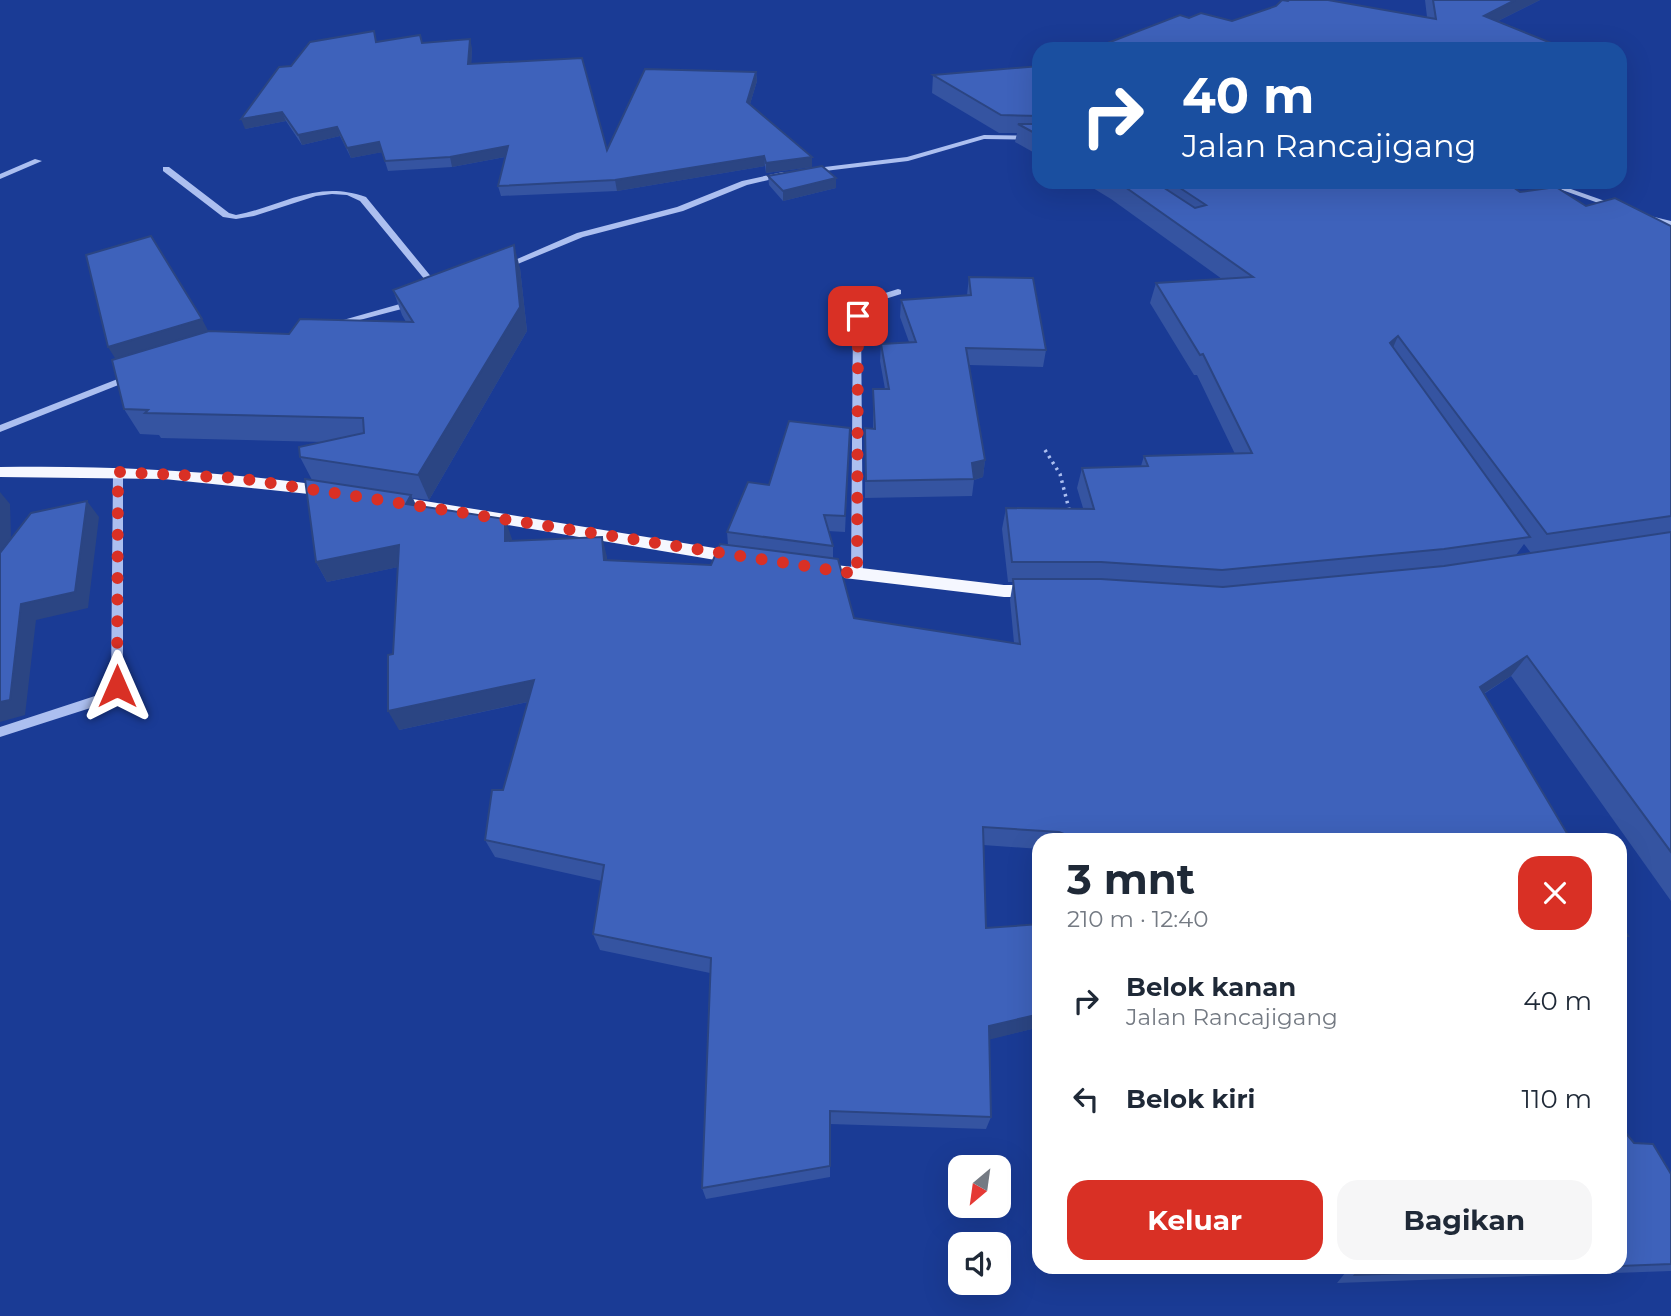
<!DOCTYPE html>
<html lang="id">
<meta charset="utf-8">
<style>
:root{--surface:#fff;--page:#f6f6f7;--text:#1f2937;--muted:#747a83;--accent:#d93025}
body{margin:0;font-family:Montserrat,sans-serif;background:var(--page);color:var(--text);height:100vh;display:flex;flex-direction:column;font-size:26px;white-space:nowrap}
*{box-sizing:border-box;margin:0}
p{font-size:23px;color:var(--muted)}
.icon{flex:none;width:38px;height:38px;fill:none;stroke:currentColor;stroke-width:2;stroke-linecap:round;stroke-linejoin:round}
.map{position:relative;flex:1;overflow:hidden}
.panel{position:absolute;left:1032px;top:833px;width:595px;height:441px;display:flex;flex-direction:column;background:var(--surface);border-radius:21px;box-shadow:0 7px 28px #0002}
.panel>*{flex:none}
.hud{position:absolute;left:1032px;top:42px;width:595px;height:147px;border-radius:21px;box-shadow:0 7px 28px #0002;background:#1a4fa0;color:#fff;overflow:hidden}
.needle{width:46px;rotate:209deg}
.controls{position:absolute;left:948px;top:1155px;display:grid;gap:14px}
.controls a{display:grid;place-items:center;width:63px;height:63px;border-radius:14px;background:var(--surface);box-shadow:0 7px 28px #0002;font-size:35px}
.pin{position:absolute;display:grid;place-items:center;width:60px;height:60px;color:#fff;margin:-30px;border-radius:14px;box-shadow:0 4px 10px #0006}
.me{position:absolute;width:77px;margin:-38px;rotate:0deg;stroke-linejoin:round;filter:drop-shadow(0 0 5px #0008)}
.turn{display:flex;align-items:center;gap:24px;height:147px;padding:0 35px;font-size:32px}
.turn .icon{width:91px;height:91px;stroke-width:2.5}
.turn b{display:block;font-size:49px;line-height:60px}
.round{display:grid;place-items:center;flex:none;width:74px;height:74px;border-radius:21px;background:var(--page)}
.overview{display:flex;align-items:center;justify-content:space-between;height:119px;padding:0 35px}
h1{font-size:42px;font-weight:700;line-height:52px}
.action{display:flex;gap:14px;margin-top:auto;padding:14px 35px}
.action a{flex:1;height:80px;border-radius:21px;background:var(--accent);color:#fff;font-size:28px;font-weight:700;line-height:80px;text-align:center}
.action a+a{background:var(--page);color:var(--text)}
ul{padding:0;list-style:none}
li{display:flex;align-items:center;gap:21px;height:98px;padding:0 35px}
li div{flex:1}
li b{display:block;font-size:26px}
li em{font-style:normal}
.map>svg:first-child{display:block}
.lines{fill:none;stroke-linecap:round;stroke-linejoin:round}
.path{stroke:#acbff0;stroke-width:3.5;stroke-dasharray:2.5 4.5;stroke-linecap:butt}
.minor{fill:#acbff0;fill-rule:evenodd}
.major{fill:#f5f7ff;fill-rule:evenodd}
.wall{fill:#3554a1;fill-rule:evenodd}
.shaded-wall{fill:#2b4583}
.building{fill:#3e62bb;stroke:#2b4583;stroke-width:2}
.route{stroke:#d93025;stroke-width:12;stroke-dasharray:0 21.6}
</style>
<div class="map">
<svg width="1671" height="1316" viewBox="0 0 1671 1316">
<rect width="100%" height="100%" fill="#1a3b95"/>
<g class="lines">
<path class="path" d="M1045 450 1060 474 1070 513"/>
<g class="minor">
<path d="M984 135 1040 136V140L984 139 908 161 808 173 804 171 808 169 907 157Z"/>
<path d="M35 159 42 161 0 179V174Z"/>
<path d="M163 167H169L229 213 236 215C283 206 316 179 366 197L442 290 435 292 360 201 347 195 332 194 316 196 254 216 236 219 223 217 163 171Z"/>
<path d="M783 172H786V176L747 185 683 211 583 237 508 268 501 266 577 233 677 207 742 181Z"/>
<path d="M1540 182H1551L1622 207 1615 209Z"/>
<path d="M1642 214 1671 221V226L1642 218Z"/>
<path d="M898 289 901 290V294L869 304 861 316 863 574 857 578 851 574 853 316 863 300Z"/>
<path d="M414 300 417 301V305L333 327 329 324Z"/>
<path d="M133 373 138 376 136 378 0 432V425Z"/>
<path d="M118 469 123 472V686L106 703 0 737V727L98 695 111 684 113 472Z"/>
</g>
<g class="major">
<path d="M0 467C110 465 219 471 328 486L336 491 328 496 164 479 0 477Z"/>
<path d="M394 496 739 552 747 558 739 564 389 505 386 501 389 497Z"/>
<path d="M819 563 1004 585H1034L1042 591 1034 597H1004L819 575 811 569Z"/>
</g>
</g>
<g class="wall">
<path d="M1425 0H1540L1498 21 1566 49 1189 18 1232 21 1427 17Z"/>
<path d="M377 42 422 43 472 48 471 64 607 150 756 72 757 81 750 104 812 167 766 173 765 166 617 191 501 196 498 186 505 157 452 167 388 171 382 152 351 158 340 136 302 145 286 121 245 129 291 66Z"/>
<path d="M1040 66V156L1015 142 1017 133H999L932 93 933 75Z"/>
<path d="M768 176 836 188 783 201 769 185Z"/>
<path d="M1083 182H1506L1520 192 1586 206 1671 226V901L1511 676 1484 694 1571 840H1040V849L983 845 986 928 1040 924V1027L989 1039 991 1117 986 1129 830 1124V1177L706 1199 702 1188 710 973 600 950 593 934 602 881 495 857 485 840 503 790 528 702 399 730 393 654 398 567 327 582 316 562 312 480 300 457 323 442 161 438 159 435 140 434 124 409 115 359 209 331 289 334 406 322 402 315 393 290 520 268 527 331 429 500 413 498 416 505 512 539V540L607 557V560L711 565 728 545 727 532 769 485 849 443 845 532 828 531 833 546V558L854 618 1014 643 1010 600 1013 582H1008L1002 529 1006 508H1083L1077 488 1082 468 1141 466 1144 456 1235 454 1197 375H1194L1150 303 1156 283 1222 279 1111 199ZM1524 544 1531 553 1516 555Z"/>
<path d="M969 277 1046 350 1043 367 969 365 985 460 983 477 974 480 972 496 865 498V428L873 429V389H885L880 361 881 344 909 342 900 317 901 300 967 295Z"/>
<path d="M1620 1126 1634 1143 1671 1174V1271L1337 1283 1350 1267H1620Z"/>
</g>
<g class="shaded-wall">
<path d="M1515 0H1540L1476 32 1484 16Z"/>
<path d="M470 39 472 48 471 73 468 64Z"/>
<path d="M756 72 757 81 748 111 747 102Z"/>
<path d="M282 112 286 121 245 129 241 119Z"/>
<path d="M337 127 340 136 302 145 298 135Z"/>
<path d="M379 142 383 152 351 158 347 148Z"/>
<path d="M508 146 510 156 452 167 450 157Z"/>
<path d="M764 156 765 166 617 191 615 180Z"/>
<path d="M812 157V167L766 173V163Z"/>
<path d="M836 178V188L783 201V191Z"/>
<path d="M514 245 520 268 527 331 429 500 418 475Z"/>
<path d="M202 319 216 346 125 374 108 347Z"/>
<path d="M1398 336 1389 357 1390 343Z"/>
<path d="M985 460 983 477 974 480 972 463Z"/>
<path d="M0 492 10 504 12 572 0 558Z"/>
<path d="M411 495 420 515 406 504Z"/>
<path d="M87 501 99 517 88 608 36 620 25 715 0 722V702L21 604Z"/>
<path d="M505 519 512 539 511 561 505 541Z"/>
<path d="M602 537 607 557 608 580 604 560Z"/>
<path d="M399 545 408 565 327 582 316 562Z"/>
<path d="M1527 656 1511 676 1464 706 1480 687Z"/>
<path d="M534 680 541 699 399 730 388 711Z"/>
<path d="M1040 1014V1027L984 1041 989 1026Z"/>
</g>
<g class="building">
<path d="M1282 0 1288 1 1289 0H1328L1436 19 1433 0H1515L1484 16 1566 49H1092L1180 15 1189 18 1201 13 1232 21 1276 6Z"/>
<path d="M374 31 376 42 420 35 422 43 470 39 468 64 582 58 607 150 645 69 756 72 747 102 812 157 766 163 764 156 615 180 498 186 508 146 450 157 385 161 379 142 347 148 337 127 298 135 282 112 241 119 279 67 291 66 310 42Z"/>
<path d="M1040 66V116L1001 115 933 75Z"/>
<path d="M1018 124H1040V136Z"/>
<path d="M822 166 836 178 783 191 768 176Z"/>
<path d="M1118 182H1155L1195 208 1206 205 1171 182H1506L1520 192 1556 187 1586 206 1615 198 1671 226V516L1547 534 1398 336 1390 343 1530 537 1444 549 1222 570 1101 562H1012L1006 508 1094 509 1082 468 1148 466 1144 456 1252 453 1203 354 1200 355 1156 283 1253 277Z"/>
<path d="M151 236 202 319 108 347 86 255Z"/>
<path d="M514 245 520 307 418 475 300 457 299 447 364 433 363 418 145 413 148 410 124 409 112 360 209 331 289 334 300 319 413 322 393 290Z"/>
<path d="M969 277 1033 278 1046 350 966 348 985 460 972 463 974 479 866 481 865 428 875 429 873 389H889L881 344 916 342 901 300 971 295Z"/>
<path d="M789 421 850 428 845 516 824 515 833 546 727 532 748 482 769 485Z"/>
<path d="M305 479 411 495 406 504 505 519V541L602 537 604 560 711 565 720 544 838 559 854 618 1020 644 1013 579H1101L1223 587 1444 566 1671 532V852L1527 656 1480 687 1571 840H1079L1059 832 983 827 986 928 1040 924V1014L989 1026 991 1117 830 1111V1166L702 1188 711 958 593 934 604 865 485 840 492 790H503L534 680 388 711V655L393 654 399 545 316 562Z"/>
<path d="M87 501 75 592 21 604 10 700 0 702V553L31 513Z"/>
<path d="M1620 924 1628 936H1620Z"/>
<path d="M1620 1126 1634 1143 1653 1144 1671 1174V1264L1620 1266Z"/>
<path d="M1362 1267H1583L1355 1275Z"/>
</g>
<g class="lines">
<path class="route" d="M117 686 118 472 238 478 857 574 858 316"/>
</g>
</svg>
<div class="controls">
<a><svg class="needle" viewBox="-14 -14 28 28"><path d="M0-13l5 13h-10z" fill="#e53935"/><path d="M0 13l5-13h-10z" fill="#747a83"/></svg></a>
<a><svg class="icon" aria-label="sound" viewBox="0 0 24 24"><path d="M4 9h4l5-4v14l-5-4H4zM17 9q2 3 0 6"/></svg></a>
</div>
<div class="pin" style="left:858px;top:316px;background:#d93025"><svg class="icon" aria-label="arrive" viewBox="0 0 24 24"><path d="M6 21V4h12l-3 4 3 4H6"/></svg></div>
<svg class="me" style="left:117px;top:686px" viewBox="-20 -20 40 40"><path d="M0-17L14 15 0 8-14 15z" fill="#d93025" stroke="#fff" stroke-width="4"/></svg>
<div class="hud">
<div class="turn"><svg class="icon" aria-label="right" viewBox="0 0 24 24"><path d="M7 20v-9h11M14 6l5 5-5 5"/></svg><div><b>40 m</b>Jalan Rancajigang</div></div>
</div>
<section class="panel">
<div class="overview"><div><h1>3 mnt</h1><p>210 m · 12:40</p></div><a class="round" style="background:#d93025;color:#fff"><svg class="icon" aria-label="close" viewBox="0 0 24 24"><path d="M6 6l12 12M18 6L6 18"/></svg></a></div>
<ul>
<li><svg class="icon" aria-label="right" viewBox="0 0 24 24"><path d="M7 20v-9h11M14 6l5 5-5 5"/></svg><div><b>Belok kanan</b><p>Jalan Rancajigang</p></div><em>40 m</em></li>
<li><svg class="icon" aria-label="left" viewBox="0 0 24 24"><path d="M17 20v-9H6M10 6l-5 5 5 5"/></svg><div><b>Belok kiri</b></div><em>110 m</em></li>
</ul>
<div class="action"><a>Keluar</a><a>Bagikan</a></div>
</section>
</div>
